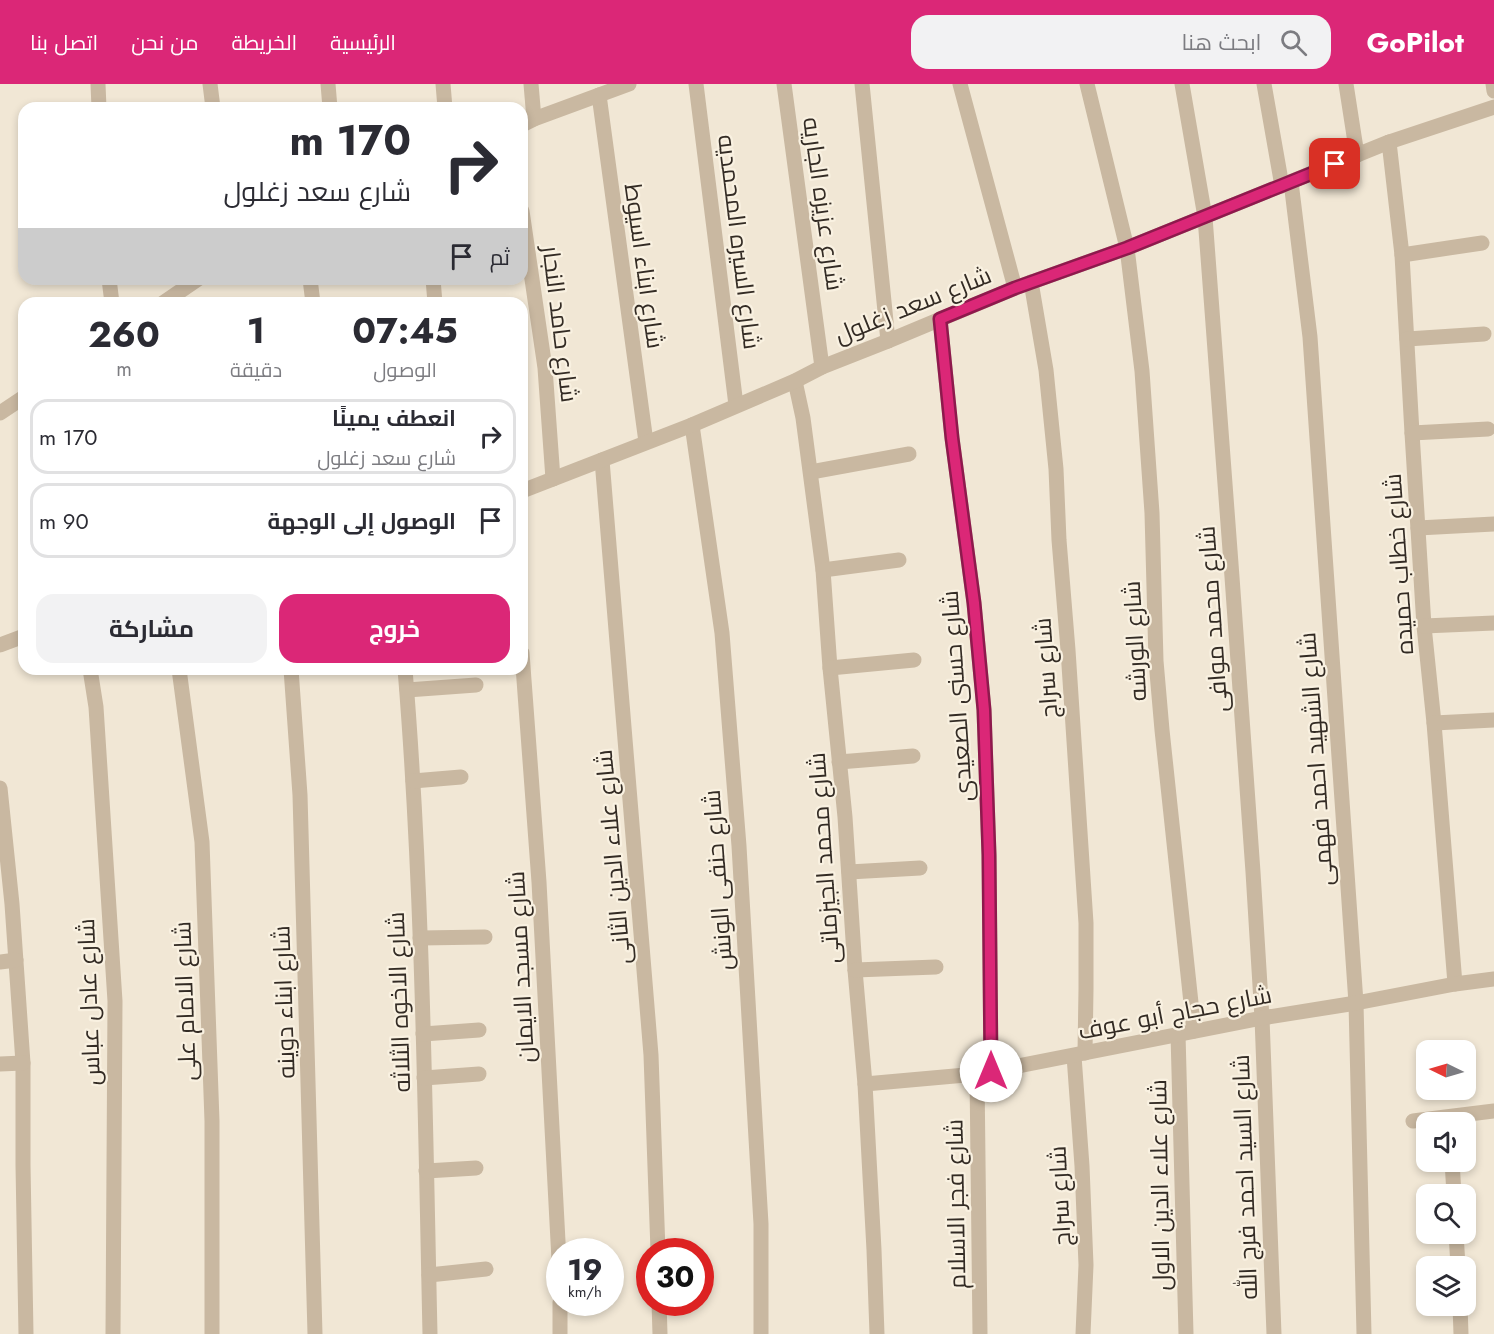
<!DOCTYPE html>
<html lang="ar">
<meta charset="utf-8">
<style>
:root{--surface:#fff;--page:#f2f2f3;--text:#2b2b33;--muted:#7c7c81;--line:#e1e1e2;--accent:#db2777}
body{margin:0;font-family:Jost,Cairo,sans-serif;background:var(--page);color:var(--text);direction:rtl;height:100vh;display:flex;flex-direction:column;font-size:22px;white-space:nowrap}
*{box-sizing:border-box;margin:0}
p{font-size:20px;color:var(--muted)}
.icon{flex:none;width:33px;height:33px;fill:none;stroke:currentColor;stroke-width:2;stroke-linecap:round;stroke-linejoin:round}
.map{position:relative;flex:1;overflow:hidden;direction:ltr}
.sheet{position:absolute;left:18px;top:213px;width:510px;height:378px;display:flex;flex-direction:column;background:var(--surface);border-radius:18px;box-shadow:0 3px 9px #0003;direction:rtl}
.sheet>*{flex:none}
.banner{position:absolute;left:18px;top:18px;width:510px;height:183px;border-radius:18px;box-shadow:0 3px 9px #0003;direction:rtl;background:#fff;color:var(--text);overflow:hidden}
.needle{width:39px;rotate:275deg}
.fabs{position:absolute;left:1416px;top:956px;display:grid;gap:12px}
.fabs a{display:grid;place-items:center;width:60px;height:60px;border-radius:12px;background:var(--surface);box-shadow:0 3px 9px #0003;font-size:30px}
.speed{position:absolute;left:546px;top:1154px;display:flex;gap:12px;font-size:30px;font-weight:700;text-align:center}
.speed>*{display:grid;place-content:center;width:78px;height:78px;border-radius:50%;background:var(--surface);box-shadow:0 3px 9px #0003;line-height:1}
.speed small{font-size:15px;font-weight:400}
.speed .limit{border:9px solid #d22;background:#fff;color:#111}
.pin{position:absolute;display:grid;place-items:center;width:51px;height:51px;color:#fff;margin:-26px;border-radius:12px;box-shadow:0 3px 9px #0006}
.me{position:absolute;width:66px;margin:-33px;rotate:0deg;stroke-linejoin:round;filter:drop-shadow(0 0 4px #0008)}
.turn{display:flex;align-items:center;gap:21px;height:126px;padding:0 18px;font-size:27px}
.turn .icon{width:78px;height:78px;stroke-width:2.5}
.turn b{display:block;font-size:42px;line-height:51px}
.then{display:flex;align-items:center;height:57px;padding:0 18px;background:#0003;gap:12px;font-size:22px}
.eta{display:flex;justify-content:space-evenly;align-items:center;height:102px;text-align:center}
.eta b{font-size:36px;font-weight:700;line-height:42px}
.action{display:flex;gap:12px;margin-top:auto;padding:12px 18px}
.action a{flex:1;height:69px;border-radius:18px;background:var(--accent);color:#fff;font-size:24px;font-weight:700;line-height:69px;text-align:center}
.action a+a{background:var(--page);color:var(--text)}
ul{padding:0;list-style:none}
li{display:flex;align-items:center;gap:18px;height:75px;margin:0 12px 9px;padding:0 6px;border:3px solid var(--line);border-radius:18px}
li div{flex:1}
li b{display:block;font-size:22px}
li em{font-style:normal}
header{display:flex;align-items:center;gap:36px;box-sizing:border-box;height:84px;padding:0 30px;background:var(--accent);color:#fff}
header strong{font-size:28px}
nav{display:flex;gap:33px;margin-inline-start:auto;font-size:21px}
.search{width:420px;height:54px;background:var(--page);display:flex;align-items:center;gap:15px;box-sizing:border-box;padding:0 21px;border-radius:18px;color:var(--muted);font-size:22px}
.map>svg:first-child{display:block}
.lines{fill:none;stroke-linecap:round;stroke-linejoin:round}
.minor{stroke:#c9b8a1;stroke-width:15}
.route-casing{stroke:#8e194d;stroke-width:15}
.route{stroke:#db2777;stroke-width:10}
.labels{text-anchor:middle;stroke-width:4.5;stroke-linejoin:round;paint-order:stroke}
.street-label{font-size:24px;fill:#332b24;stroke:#f9f1e1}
</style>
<header>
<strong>GoPilot</strong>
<div class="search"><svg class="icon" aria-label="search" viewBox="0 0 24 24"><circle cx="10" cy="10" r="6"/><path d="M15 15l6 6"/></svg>ابحث هنا</div>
<nav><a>الرئيسية</a><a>الخريطة</a><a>من نحن</a><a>اتصل بنا</a></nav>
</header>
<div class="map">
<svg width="1494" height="1250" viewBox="0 0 1494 1250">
<rect width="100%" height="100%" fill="#f1e7d5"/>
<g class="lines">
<g class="minor">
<path d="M98 0 99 24"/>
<path d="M210 0 213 24"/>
<path d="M328 0 330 24"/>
<path d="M443 0 445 24"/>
<path d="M531 0 534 35"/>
<path d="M696 0 736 321"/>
<path d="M784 0 822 283"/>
<path d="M862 0 888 257"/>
<path d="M960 0 1015 204"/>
<path d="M1087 0 1127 164 1142 287 1152 429 1156 577 1162 646 1194 947"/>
<path d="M1182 0 1205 133 1232 493 1253 788 1262 934 1274 1250"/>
<path d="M1264 0 1282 102"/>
<path d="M1346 0 1357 71"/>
<path d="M1493 0 1494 7"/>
<path d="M599 11 646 358"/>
<path d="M522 41 534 35 629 0"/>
<path d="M1389 58 1402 171 1412 349 1424 542 1434 639 1455 900"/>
<path d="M1291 98 1310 253 1356 919 1364 1250"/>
<path d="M522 127 545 284 553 395"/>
<path d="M1402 171 1482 159"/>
<path d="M109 195 112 219"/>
<path d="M310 195 313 219"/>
<path d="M433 195 435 219"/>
<path d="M1031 198 1046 286 1056 385 1059 456 1068 566 1086 839V905L1085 969"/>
<path d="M163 219 198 195"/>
<path d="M940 235 952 354 974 519 984 626 989 771 991 987"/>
<path d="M1407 255 1484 250"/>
<path d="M795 297 803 334 823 486 830 584 845 733 855 886 865 1000 874 1166 877 1250"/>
<path d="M0 329 24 313"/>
<path d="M692 341 722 549 739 762 761 1140V1250"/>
<path d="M1412 349 1488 345"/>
<path d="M602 376 651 971 658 1167"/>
<path d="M811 388 909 370"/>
<path d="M522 407 692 341 795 297 822 283 888 257 1015 204 1127 164 1389 58 1494 23"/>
<path d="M1418 444 1494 440"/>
<path d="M823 486 899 476"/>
<path d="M1424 542 1494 539"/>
<path d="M0 561 24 552"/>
<path d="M522 569 539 798 560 1195"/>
<path d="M830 584 914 576"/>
<path d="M90 585 96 623 115 917 113 1250"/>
<path d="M179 585 202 758 212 1037V1250"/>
<path d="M291 585 300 711 315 1250"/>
<path d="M405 585C423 806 425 1028 430 1250"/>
<path d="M407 606 476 601"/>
<path d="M1434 639 1494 636"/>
<path d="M839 678 913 672"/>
<path d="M413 697 461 693"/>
<path d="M0 704 12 820 23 979V1081L26 1250"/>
<path d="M849 788 920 784"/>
<path d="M420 854 485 853"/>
<path d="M0 878 16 876"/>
<path d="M855 886 936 883"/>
<path d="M423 950 479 946"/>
<path d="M1178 950 1186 1250"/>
<path d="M1074 972 1082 1082 1086 1181 1083 1250"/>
<path d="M0 980 23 979"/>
<path d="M977 990 980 1250"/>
<path d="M424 994 479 990"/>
<path d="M865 1000 977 990 1262 934 1356 919 1455 900 1494 895"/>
<path d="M1413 1037 1494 1027"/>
<path d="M1452 1077 1454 1110"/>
<path d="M426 1087 476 1084"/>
<path d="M1456 1149 1458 1182"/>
<path d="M429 1191 486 1185"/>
<path d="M560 1218V1250"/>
<path d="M659 1218 660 1250"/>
<path d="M1460 1221 1461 1250"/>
</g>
</g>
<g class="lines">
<defs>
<path id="route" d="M991 987 989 771 984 626 974 519 952 354 940 235 1015 204 1127 164 1335 80"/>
</defs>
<use href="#route" class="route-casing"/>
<use href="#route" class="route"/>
</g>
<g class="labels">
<g class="street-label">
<text transform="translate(823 120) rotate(82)" y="8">شارع عزيزه الجاريه</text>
<text transform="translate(739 158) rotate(83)" y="8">شارع السيره المحمديه</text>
<text transform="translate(644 182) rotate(82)" y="8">شارع ابناء اسيوط</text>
<text transform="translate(913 221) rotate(-22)" y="8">شارع سعد زغلول</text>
<text transform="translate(560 240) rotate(83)" y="8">شارع حامد النجار</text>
<text transform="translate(1399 480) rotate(-94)" y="8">شارع خطاب حميده</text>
<text transform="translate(1213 535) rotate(-94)" y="8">شارع محمد موافى</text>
<text transform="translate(1135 557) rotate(-93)" y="8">شارع الورشه</text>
<text transform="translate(1046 584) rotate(-94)" y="8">شارع سراج</text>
<text transform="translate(957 612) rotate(-94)" y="8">شارع حسنى الصعيدى</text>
<text transform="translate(1316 675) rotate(-94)" y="8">شارع الشهيد احمد فهمى</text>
<text transform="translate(613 773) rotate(-95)" y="8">شارع علاء الدين الثانى</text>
<text transform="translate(824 774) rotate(-94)" y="8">شارع محمد الجيزماتى</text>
<text transform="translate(718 796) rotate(-94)" y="8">شارع حنفى الونش</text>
<text transform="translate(521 883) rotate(-93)" y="8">شارع مسجد الايمان</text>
<text transform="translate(185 917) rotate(-92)" y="8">شارع الامام على</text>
<text transform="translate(89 918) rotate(-92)" y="8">شارع عادل عباس</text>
<text transform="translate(284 918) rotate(-92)" y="8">شارع ابناء دوينه</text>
<text transform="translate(399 918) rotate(-92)" y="8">شارع الاخوه الثلاثه</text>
<text transform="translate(1175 929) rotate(-11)" y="8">شارع حجاج أبو عوف</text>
<text transform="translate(1245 1093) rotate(-92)" y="8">شارع السيد احمد فرج الله</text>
<text transform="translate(1160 1101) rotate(-91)" y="8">شارع علاء الدين الاول</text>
<text transform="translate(1060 1112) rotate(-93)" y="8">شارع سراج</text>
<text transform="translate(956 1120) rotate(-91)" y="8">شارع فجر الاسلام</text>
</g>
</g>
</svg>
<div class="fabs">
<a><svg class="needle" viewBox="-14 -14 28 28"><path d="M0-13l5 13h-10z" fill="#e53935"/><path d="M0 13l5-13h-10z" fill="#7c7c81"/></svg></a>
<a><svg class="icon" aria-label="sound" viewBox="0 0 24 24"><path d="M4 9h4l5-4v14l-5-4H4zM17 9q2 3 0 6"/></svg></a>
<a><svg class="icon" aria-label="search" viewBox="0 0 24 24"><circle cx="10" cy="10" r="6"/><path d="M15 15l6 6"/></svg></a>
<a><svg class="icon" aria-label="layers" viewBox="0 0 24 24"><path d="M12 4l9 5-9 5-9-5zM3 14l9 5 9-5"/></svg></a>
</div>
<div class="speed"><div>19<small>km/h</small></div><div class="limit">30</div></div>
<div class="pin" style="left:1335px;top:80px;background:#d93025"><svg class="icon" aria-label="arrive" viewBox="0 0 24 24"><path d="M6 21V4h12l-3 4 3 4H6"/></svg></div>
<svg class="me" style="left:991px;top:987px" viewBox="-20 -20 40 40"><circle r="19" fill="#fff"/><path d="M0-13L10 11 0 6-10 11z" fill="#db2777"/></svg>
<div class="banner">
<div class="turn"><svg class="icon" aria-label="right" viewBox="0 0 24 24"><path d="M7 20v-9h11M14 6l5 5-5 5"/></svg><div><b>170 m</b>شارع سعد زغلول</div></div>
<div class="then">ثم<svg class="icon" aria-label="arrive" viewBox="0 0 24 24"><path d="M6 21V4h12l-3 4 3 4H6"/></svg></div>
</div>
<section class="sheet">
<div class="eta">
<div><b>07:45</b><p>الوصول</p></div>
<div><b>1</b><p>دقيقة</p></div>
<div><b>260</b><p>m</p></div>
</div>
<ul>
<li><svg class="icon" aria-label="right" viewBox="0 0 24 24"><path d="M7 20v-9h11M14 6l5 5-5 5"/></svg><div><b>انعطف يمينًا</b><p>شارع سعد زغلول</p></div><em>170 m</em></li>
<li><svg class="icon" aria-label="arrive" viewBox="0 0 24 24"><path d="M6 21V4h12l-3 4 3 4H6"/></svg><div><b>الوصول إلى الوجهة</b></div><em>90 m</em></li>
</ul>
<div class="action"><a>خروج</a><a>مشاركة</a></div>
</section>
</div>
